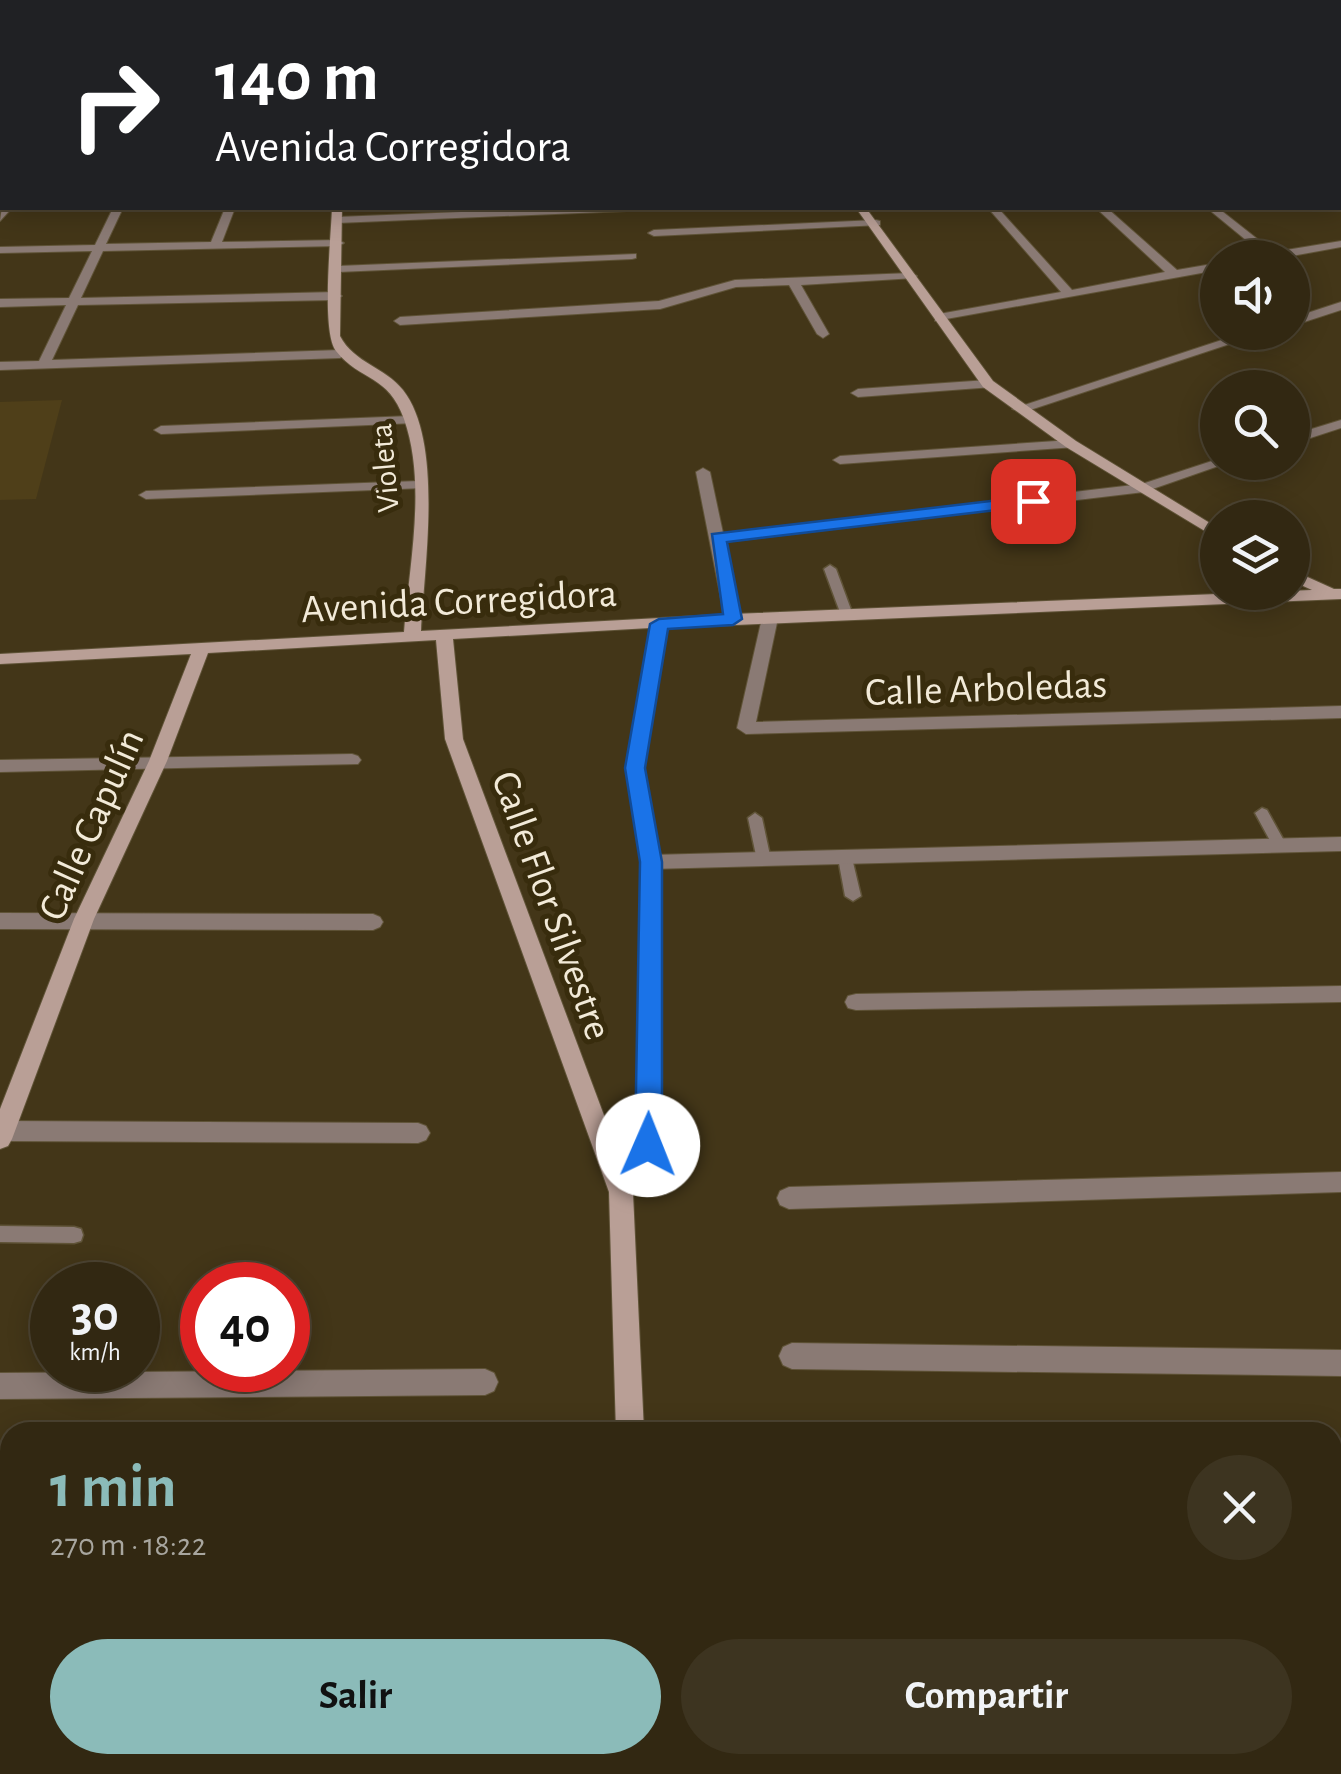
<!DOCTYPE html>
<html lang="es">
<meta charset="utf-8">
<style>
:root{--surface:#322812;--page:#3d3420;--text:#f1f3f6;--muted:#a8a69f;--line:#4d4432;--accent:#8bbbb9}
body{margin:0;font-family:"Alegreya Sans",sans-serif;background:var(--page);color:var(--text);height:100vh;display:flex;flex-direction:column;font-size:38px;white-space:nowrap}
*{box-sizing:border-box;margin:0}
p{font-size:32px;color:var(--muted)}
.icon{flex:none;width:55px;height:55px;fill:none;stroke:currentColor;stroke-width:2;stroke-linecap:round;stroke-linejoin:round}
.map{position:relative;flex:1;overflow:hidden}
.details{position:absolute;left:0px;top:1422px;width:1342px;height:352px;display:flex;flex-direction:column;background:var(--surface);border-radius:30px 30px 0 0;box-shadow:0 5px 25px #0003,0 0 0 2px var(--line)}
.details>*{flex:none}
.top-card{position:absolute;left:0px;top:0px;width:1342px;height:210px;box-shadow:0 5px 25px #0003,0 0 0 2px var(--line);background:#202124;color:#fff;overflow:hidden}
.tools{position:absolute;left:1200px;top:240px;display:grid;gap:20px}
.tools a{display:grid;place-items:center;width:110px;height:110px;border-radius:50%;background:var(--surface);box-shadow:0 5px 25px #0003,0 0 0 2px var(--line);font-size:50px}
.speed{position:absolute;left:30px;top:1262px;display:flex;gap:20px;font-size:50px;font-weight:700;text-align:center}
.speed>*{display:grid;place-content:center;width:130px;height:130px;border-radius:50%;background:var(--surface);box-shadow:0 5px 25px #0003,0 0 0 2px var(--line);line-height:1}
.speed small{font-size:25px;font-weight:400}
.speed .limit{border:15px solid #d22;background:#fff;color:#111}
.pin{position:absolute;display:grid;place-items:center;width:85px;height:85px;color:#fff;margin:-42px;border-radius:20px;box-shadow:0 5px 15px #0006}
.me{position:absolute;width:110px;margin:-55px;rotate:1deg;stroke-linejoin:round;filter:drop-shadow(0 0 8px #0008)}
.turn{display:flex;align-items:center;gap:35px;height:210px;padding:0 50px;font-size:45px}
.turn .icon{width:130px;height:130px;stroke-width:2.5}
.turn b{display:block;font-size:70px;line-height:85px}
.round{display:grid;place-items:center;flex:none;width:105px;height:105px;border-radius:52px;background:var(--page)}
.headline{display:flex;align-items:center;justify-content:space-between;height:170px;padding:0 50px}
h1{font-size:60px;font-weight:700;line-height:75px;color:var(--accent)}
.cta{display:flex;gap:20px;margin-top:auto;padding:20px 50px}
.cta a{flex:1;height:115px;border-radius:60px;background:var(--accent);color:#111;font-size:40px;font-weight:700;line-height:115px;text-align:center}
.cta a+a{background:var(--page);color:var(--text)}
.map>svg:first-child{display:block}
.built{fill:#4f3f19}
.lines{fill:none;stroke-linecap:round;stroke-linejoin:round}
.lane-casing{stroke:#5f5337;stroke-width:3}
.street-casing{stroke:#5f5337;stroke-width:2}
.secondary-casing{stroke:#5f5337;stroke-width:2}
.lane{fill:#8a7a74;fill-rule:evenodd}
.street{fill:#8a7a74;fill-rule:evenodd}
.secondary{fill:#b99f96;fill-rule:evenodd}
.route{fill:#1a73e8;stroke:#114b97;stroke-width:2.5}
.labels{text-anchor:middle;stroke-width:10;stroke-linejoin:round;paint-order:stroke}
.far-street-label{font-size:32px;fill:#f2ead8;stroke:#382c0d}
.street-label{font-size:40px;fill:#f2ead8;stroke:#382c0d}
</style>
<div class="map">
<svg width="1341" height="1774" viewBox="0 0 1341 1774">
<rect width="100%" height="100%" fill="#433618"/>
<path class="built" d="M62 400 36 499 0 500V402Z"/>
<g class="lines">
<defs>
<g id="lane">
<path d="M830 565 836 569 853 615 851 618 847 619 841 615 824 569Z"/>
<path d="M1262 808 1267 810 1287 846 1285 850H1275L1273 846 1255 813Z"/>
<path d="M755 813 762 818 771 860 764 865 757 860 748 818Z"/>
<path d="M845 853 852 858 861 896 853 901 845 896 838 858Z"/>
<path d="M0 1226 74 1227 81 1229 83 1235 81 1241 74 1243 0 1242Z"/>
</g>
<g id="street">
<path d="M331 0H431L328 2Z"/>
<path d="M848 0H871L874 2H845Z"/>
<path d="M897 0H908L910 2H900Z"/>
<rect x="920" y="0" width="8" height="2"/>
<path d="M2 65V71L0 72V66Z"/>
<rect x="1340" y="79" width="1" height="6"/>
<rect x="0" y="107" width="2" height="6"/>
<rect x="0" y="142" width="2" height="6"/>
<rect x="1340" y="156" width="1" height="7"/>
<path d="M2 207 12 208 0 221Z"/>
<path d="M113 208H123L106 244 211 242 225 208H235L222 242 338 240 344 243 338 246 103 251 81 298 336 292 342 296 336 300 78 305 52 360 340 350 346 354 340 358 0 370V362L39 361 66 305 0 307V299L69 298 92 251 0 253V247L95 245Z"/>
<path d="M561 208H632L627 211 337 223 332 220 337 217Z"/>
<path d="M988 208H998L1072 290 1165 272 1096 208H1107L1177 270 1218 263V270L935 321V315L939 314 1061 292Z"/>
<path d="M1207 208H1218L1274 252 1341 241V247L1281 258H1253L1263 254Z"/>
<path d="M876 220 880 221V225L654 236 648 233 654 230Z"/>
<path d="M636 254V258L632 259 338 272 332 269 338 266Z"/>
<path d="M911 273 917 276 915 278 801 285 829 334 823 338 817 334 789 285 736 287 660 309 400 325 394 321 400 317 659 301 735 280Z"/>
<path d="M1341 302V310L1292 326V318Z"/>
<path d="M1246 332H1266L1024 412 1012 409Z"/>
<path d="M988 380 995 384 993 387 858 397 851 393 858 389Z"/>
<path d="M410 416 415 417V423L161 434 154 430 161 426Z"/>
<path d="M1341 420V428L1292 444V435Z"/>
<path d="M1071 440 1078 444 1076 447 840 464 833 460 840 456Z"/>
<path d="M1218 459V462H1230L1144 492 725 542 741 619 733 624 725 619 696 472 703 468 710 472 723 533 1142 484Z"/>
<path d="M419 481 426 485 424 488 146 499 139 495 146 491Z"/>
<path d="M770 613 778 618 756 722 1341 706V718L746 734 737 728 762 618Z"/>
<path d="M352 754 358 756 361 760 358 764 0 772V760Z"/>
<path d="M1341 837V851L651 869 641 862 651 855Z"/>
<path d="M0 913 373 914 380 917 383 922 380 927 373 930 0 929Z"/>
<path d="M1341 986V1002L856 1010 848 1008 845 1002 848 996 856 994Z"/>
<path d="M0 1121 418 1123 426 1126 430 1133 426 1140 418 1143 0 1141Z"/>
<path d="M1341 1172V1192L789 1209 780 1205 777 1198 780 1191 789 1187Z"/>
<path d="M792 1343 1341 1350V1376L792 1369 783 1365 779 1356 783 1347Z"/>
<path d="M485 1369 494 1373 498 1382 494 1391 485 1395 0 1399V1373Z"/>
<rect x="1332" y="1724" width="9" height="32"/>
</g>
<g id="secondary">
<path d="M629 0H637L639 2H631Z"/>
<path d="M332 208H342L340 336C354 363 385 367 403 390 444 442 424 568 421 631L733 614 1312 590 1292 581V570L1334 589H1341V599L667 628 644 768 661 862 660 1145 633 1193 644 1432H616L609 1192 445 739 436 640 208 653 167 761 94 919 12 1139 8 1146 0 1149V1109L74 919 149 761 191 654 0 664V654L404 632C409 565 427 484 404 419 388 374 361 382 336 351 321 331 331 238 332 208ZM650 628 626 768 641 862 636 1144 623 1166 463 739 453 639Z"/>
<path d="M856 208H866L993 381 1076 441 1218 528V539L1066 447 983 387Z"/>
<rect x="626" y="1765" width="32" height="9"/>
</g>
</defs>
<use href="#lane" class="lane-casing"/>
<use href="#street" class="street-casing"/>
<use href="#secondary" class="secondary-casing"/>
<use href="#lane" class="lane"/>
<use href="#street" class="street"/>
<use href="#secondary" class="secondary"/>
</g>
<path class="route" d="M1033 496 1042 501 1039 505 727 542 742 619 733 625 668 629 645 768 662 862V1145L658 1153H639L635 1145 640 862 625 768 650 624 659 619 723 614 712 534Z"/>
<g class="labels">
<g class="far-street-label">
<text transform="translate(384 468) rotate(-95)" y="11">Violeta</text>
</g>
<g class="street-label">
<text transform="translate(459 600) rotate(-3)" y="14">Avenida Corregidora</text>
<text transform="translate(986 687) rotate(-2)" y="14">Calle Arboledas</text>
<text transform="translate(90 824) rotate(-66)" y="14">Calle Capulín</text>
<text transform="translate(553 905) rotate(70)" y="14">Calle Flor Silvestre</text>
</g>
</g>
</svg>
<div class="tools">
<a><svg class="icon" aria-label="sound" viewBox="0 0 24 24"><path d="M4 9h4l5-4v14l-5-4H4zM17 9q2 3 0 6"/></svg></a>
<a><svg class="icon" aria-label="search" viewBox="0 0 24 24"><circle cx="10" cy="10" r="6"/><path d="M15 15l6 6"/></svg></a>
<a><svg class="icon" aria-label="layers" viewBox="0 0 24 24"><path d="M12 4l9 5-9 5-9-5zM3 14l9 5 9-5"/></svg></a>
</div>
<div class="speed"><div>30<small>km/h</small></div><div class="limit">40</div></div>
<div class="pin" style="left:1033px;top:501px;background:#d93025"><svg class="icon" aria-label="arrive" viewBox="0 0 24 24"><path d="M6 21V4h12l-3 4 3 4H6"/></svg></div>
<svg class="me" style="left:648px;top:1145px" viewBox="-20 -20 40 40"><circle r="19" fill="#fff"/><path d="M0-13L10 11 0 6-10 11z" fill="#1a73e8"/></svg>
<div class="top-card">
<div class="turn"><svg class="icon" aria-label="right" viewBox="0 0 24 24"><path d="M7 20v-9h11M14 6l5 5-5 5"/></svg><div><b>140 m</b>Avenida Corregidora</div></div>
</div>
<section class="details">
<div class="headline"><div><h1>1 min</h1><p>270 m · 18:22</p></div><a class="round"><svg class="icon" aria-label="close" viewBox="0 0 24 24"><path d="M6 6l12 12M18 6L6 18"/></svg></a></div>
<div class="cta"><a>Salir</a><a>Compartir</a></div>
</section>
</div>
